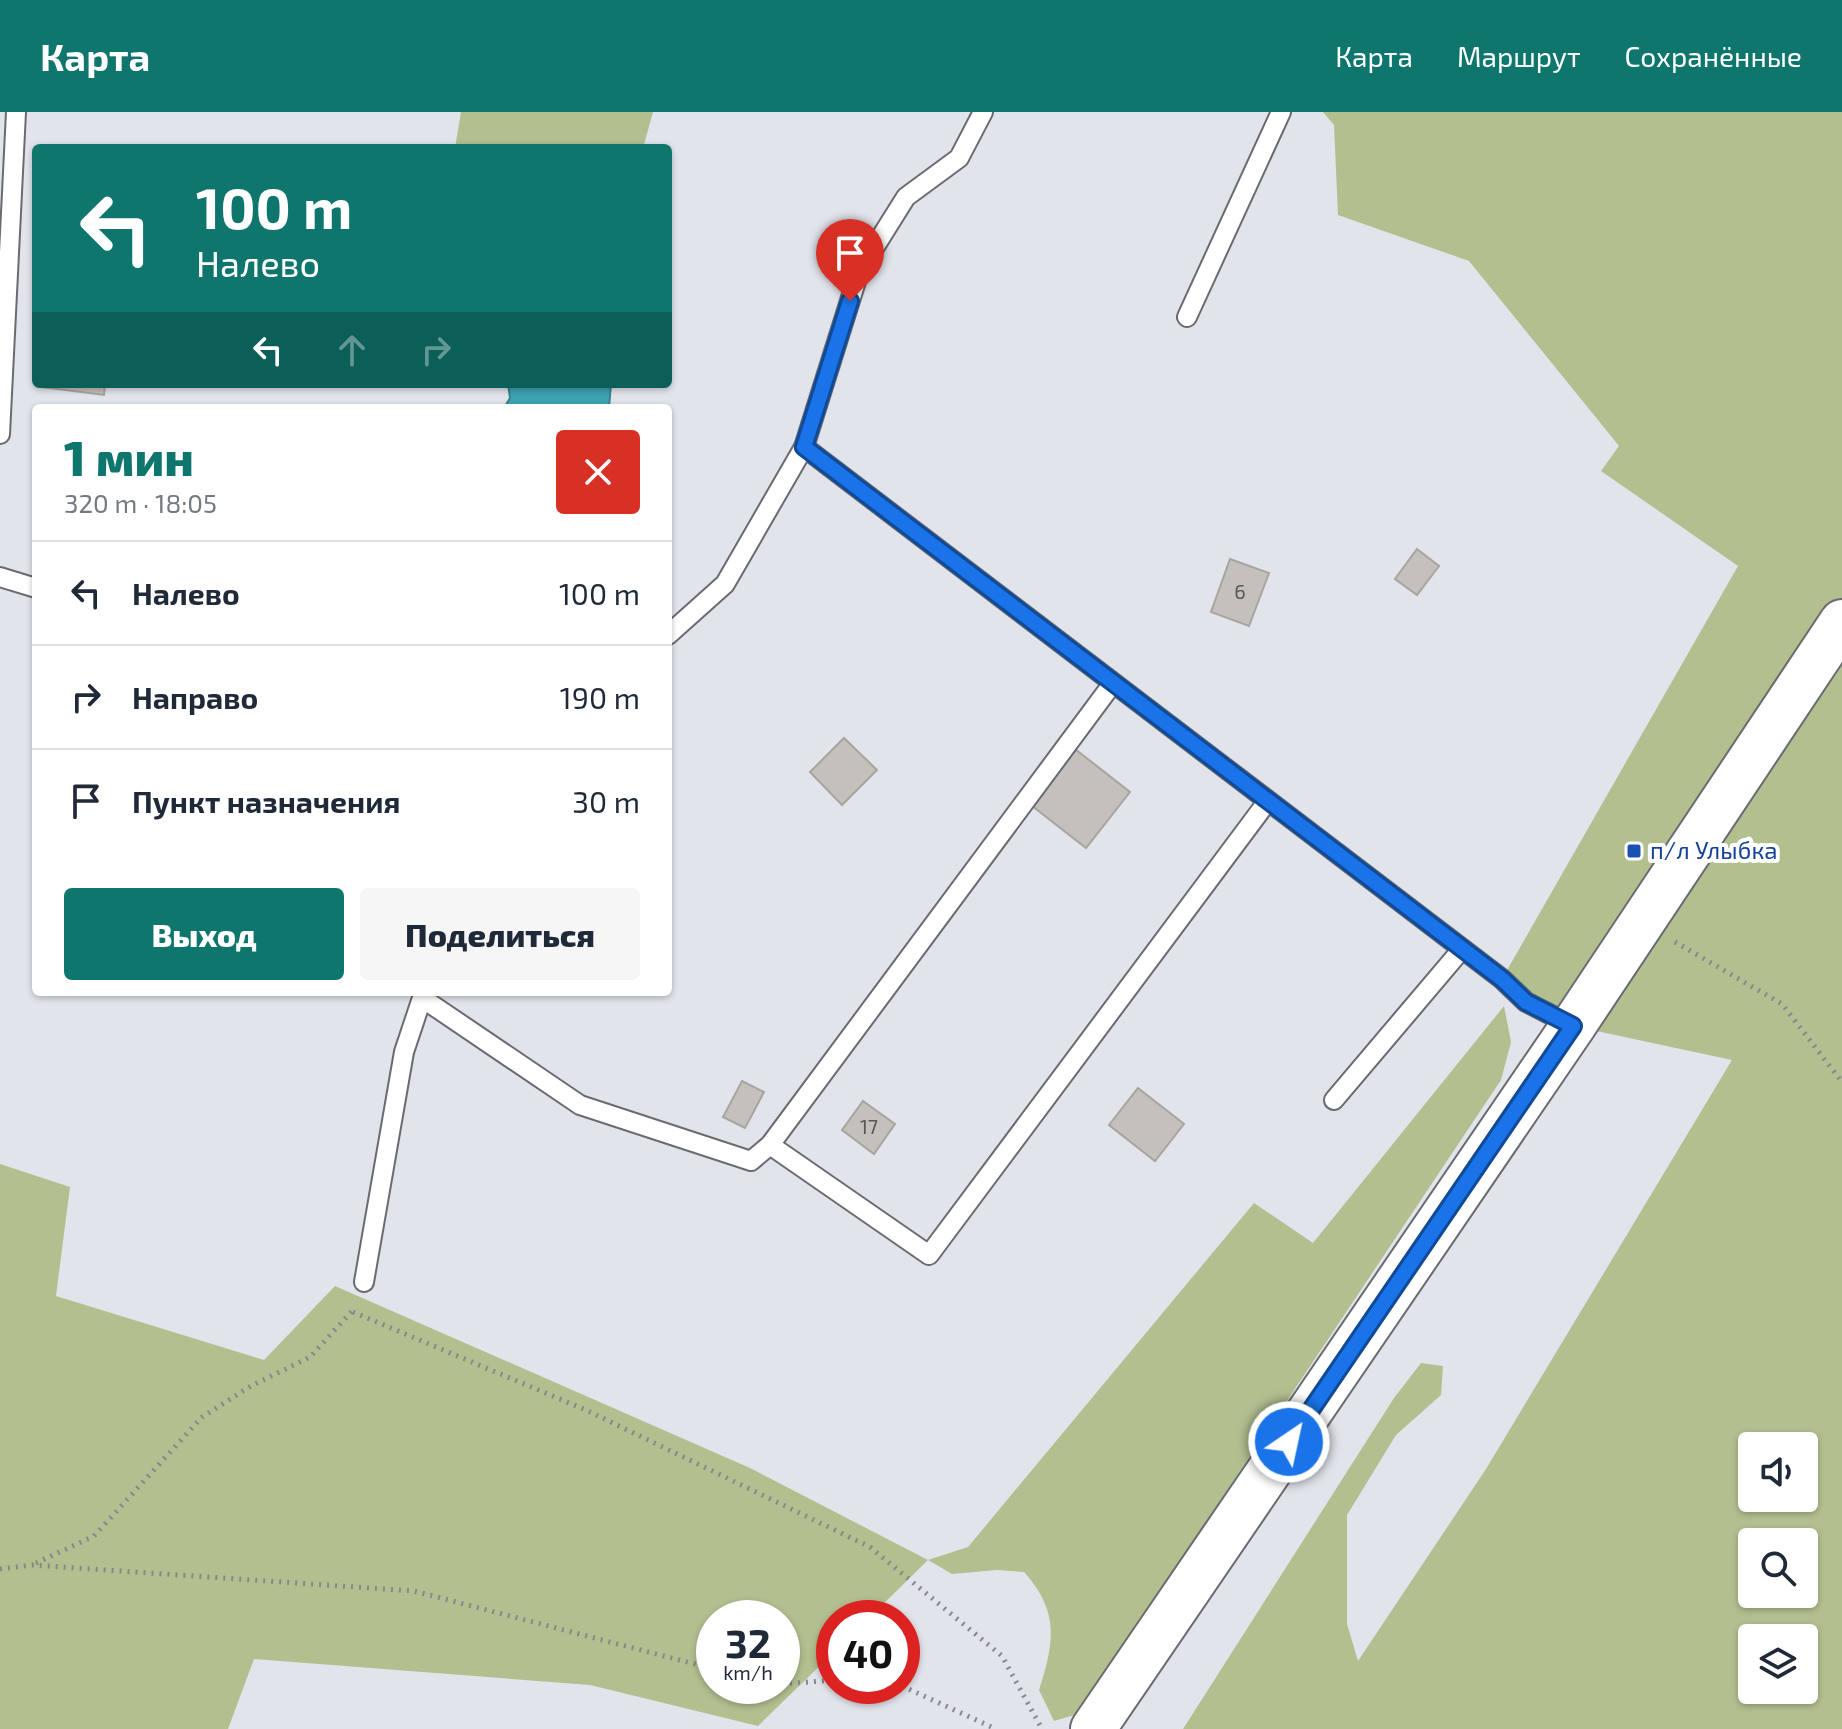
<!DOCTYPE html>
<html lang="ru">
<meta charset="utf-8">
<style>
:root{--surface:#fff;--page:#f6f6f7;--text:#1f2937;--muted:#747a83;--line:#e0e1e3;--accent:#0f766e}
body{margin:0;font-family:"Exo 2",sans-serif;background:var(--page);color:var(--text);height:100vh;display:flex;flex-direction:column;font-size:30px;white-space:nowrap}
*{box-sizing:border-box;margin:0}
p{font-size:26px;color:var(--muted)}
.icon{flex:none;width:44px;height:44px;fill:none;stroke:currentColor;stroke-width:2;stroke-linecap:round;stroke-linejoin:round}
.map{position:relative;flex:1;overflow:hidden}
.panel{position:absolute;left:32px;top:292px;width:640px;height:592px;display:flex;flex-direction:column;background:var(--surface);border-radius:8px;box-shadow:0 2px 6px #0004}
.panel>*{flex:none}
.hud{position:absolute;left:32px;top:32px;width:640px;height:244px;border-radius:8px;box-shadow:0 2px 6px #0004;background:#0f766e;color:#fff;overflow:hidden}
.fabs{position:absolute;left:1738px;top:1320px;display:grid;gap:16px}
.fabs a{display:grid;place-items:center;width:80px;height:80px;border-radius:8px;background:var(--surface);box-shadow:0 2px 6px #0004;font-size:40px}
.speed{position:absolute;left:696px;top:1488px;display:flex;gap:16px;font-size:40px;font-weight:700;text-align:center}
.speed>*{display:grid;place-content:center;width:104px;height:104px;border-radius:50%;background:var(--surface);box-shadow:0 2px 6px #0004;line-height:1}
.speed small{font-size:20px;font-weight:400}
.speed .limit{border:12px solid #d22;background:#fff;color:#111}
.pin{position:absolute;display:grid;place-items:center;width:68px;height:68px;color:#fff;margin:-82px -34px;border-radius:50% 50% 50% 0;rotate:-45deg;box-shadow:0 0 8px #0007}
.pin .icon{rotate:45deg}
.me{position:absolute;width:88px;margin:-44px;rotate:34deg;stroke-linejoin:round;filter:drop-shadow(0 0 6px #0008)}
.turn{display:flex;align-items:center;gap:28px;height:168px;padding:0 32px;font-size:36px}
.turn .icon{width:104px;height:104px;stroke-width:2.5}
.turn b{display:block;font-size:56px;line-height:68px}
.lanes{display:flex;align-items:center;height:76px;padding:0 32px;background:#0003;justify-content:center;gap:40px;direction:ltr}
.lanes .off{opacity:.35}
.round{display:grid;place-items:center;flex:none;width:84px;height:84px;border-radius:8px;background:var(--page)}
.headline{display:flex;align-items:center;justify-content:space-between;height:136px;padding:0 32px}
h1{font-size:48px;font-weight:800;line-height:60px;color:var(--accent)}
.action{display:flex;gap:16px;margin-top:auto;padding:16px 32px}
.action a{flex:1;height:92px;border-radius:8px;background:var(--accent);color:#fff;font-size:32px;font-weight:800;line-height:92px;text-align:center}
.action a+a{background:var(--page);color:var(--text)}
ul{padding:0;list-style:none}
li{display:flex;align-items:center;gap:24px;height:104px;padding:0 32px;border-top:2px solid var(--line)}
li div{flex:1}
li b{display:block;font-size:30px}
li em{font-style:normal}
header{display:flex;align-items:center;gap:48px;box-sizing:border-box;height:112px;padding:0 40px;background:var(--accent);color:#fff}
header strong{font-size:38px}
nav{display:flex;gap:44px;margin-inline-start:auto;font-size:28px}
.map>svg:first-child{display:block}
.green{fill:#b2c090;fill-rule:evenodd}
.water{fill:#3da3b3;stroke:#3a828e;stroke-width:2}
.building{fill:#c4c0bb;stroke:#a8a49f;stroke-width:2}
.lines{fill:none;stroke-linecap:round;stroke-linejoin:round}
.lane-casing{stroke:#696b70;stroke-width:22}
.secondary-casing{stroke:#696b70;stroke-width:48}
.path{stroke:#86888c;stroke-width:5;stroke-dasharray:2 6;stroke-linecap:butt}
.lane{stroke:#fff;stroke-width:18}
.secondary{stroke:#fff;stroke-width:44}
.route-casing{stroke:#114b97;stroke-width:20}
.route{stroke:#1a73e8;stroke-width:14}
.transit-dot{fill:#1a4fb4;stroke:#fff;stroke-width:3}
.labels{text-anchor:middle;stroke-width:8;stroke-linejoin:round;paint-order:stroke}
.number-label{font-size:20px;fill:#585858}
.transit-label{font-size:24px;fill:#164399;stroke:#fff;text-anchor:start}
</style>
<header>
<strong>Карта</strong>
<nav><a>Карта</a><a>Маршрут</a><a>Сохранённые</a></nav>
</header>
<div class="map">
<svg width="1842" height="1617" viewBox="0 0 1842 1617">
<rect width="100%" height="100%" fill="#e1e4ea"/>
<g class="green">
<path d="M461 0H653L643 36H455Z"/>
<path d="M1323 0H1842V1617H1183L1394 1286 1421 1251 1443 1254 1441 1283 1396 1323 1347 1403V1512L1358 1549 1486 1357 1732 948 1573 914 1502 867 1738 454 1601 359 1619 334 1469 149 1338 103 1334 13ZM1752 1334H1804V1386H1752ZM1752 1430H1804V1482H1752ZM1752 1526H1804V1578H1752Z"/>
<path d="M1504 894 1511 930 1501 968 1078 1602 1054 1609 1039 1578C1054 1531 1060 1500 1024 1460L997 1458 952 1462 928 1448 869 1506H834V1540L758 1614 590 1573 254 1547 228 1617H0V1052L70 1075 56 1184 264 1248 335 1174 750 1356 928 1448 968 1435 1254 1091 1313 1131ZM714 1506H782V1574H714Z"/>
</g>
<path class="water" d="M508 272H611L609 296H504L510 286Z"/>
<g class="building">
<path d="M42 272H105L104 283 41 275Z"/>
<path d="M1417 437 1439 454 1417 483 1395 467Z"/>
<path d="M1230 447 1269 461 1249 514 1211 500Z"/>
<path d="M844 626 877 658 842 693 810 660Z"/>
<path d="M1075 637 1130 680 1086 736 1031 693Z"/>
<path d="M742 969 764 980 745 1016 723 1005Z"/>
<path d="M1138 976 1184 1012 1155 1049 1109 1013Z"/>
<path d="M863 989 895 1012 874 1042 842 1018Z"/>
</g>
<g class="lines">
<defs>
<g id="lane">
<path d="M1187 205 1281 0"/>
<path d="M0 322 16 0"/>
<path d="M804 335 1502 867 1526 890 1573 914"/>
<path d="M0 465 36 476"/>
<path d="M668 523 725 472 804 335 859 160 906 85 959 46 983 0"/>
<path d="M422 886 580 993 751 1049 770 1033 929 1143 1267 690"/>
<path d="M1334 988 1462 837"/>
<path d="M770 1033 1113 571"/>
<path d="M364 1170 404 940 424 880"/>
</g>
<path id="secondary" d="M1093 1617 1573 914 1842 510"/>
</defs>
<use href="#lane" class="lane-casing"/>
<use href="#secondary" class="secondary-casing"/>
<g class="path">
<path d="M1675 830 1782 892 1842 970"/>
<path d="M353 1200 586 1298 870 1435 1002 1544 1042 1617"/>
<path d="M36 1451 94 1424 202 1305 251 1274 310 1245 354 1197"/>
<path d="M0 1457 32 1453 414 1479 714 1557"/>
<path d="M782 1572 834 1568"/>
<path d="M902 1574 996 1617"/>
</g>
<use href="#lane" class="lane"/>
<use href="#secondary" class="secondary"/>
</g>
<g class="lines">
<defs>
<path id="route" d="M850 189 804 335 1502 867 1526 890 1573 914 1289 1330"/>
</defs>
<use href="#route" class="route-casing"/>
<use href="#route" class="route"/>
</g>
<rect class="transit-dot" x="1626" y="731" width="16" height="16" rx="4"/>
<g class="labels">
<g class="number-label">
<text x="1240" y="487">6</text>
<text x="869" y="1022">17</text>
</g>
<g class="transit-label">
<text x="1650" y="747">п/л Улыбка</text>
</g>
</g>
</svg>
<div class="fabs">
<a><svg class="icon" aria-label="sound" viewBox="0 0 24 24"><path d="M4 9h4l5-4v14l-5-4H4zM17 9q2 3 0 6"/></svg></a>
<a><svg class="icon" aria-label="search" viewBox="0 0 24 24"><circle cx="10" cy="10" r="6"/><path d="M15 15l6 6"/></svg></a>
<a><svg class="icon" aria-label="layers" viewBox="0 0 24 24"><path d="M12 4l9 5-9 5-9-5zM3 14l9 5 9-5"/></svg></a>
</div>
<div class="speed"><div>32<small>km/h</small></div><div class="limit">40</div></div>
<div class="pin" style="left:850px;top:189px;background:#d93025"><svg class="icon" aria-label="arrive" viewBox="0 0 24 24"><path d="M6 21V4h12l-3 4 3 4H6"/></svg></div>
<svg class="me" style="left:1289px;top:1330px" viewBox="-20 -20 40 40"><circle r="17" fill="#1a73e8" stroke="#fff" stroke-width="3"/><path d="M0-11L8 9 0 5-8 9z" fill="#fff"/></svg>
<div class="hud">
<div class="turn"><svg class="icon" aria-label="left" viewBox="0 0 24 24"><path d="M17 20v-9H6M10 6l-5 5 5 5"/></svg><div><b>100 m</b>Налево</div></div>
<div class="lanes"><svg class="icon" aria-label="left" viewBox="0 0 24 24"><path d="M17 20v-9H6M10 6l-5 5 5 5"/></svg><svg class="icon off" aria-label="ahead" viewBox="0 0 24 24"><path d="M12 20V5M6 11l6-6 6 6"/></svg><svg class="icon off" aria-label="right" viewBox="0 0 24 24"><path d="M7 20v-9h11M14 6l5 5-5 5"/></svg></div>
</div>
<section class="panel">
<div class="headline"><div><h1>1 мин</h1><p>320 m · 18:05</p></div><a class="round" style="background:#d93025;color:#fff"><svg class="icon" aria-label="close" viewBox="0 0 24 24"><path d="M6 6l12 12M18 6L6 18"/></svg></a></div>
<ul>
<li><svg class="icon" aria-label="left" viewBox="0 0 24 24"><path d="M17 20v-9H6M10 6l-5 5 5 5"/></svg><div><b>Налево</b></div><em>100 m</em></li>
<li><svg class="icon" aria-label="right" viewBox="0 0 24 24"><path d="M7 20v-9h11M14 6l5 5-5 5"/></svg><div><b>Направо</b></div><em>190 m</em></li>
<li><svg class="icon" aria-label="arrive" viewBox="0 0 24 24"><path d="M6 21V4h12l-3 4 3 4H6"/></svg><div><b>Пункт назначения</b></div><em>30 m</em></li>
</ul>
<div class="action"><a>Выход</a><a>Поделиться</a></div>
</section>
</div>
